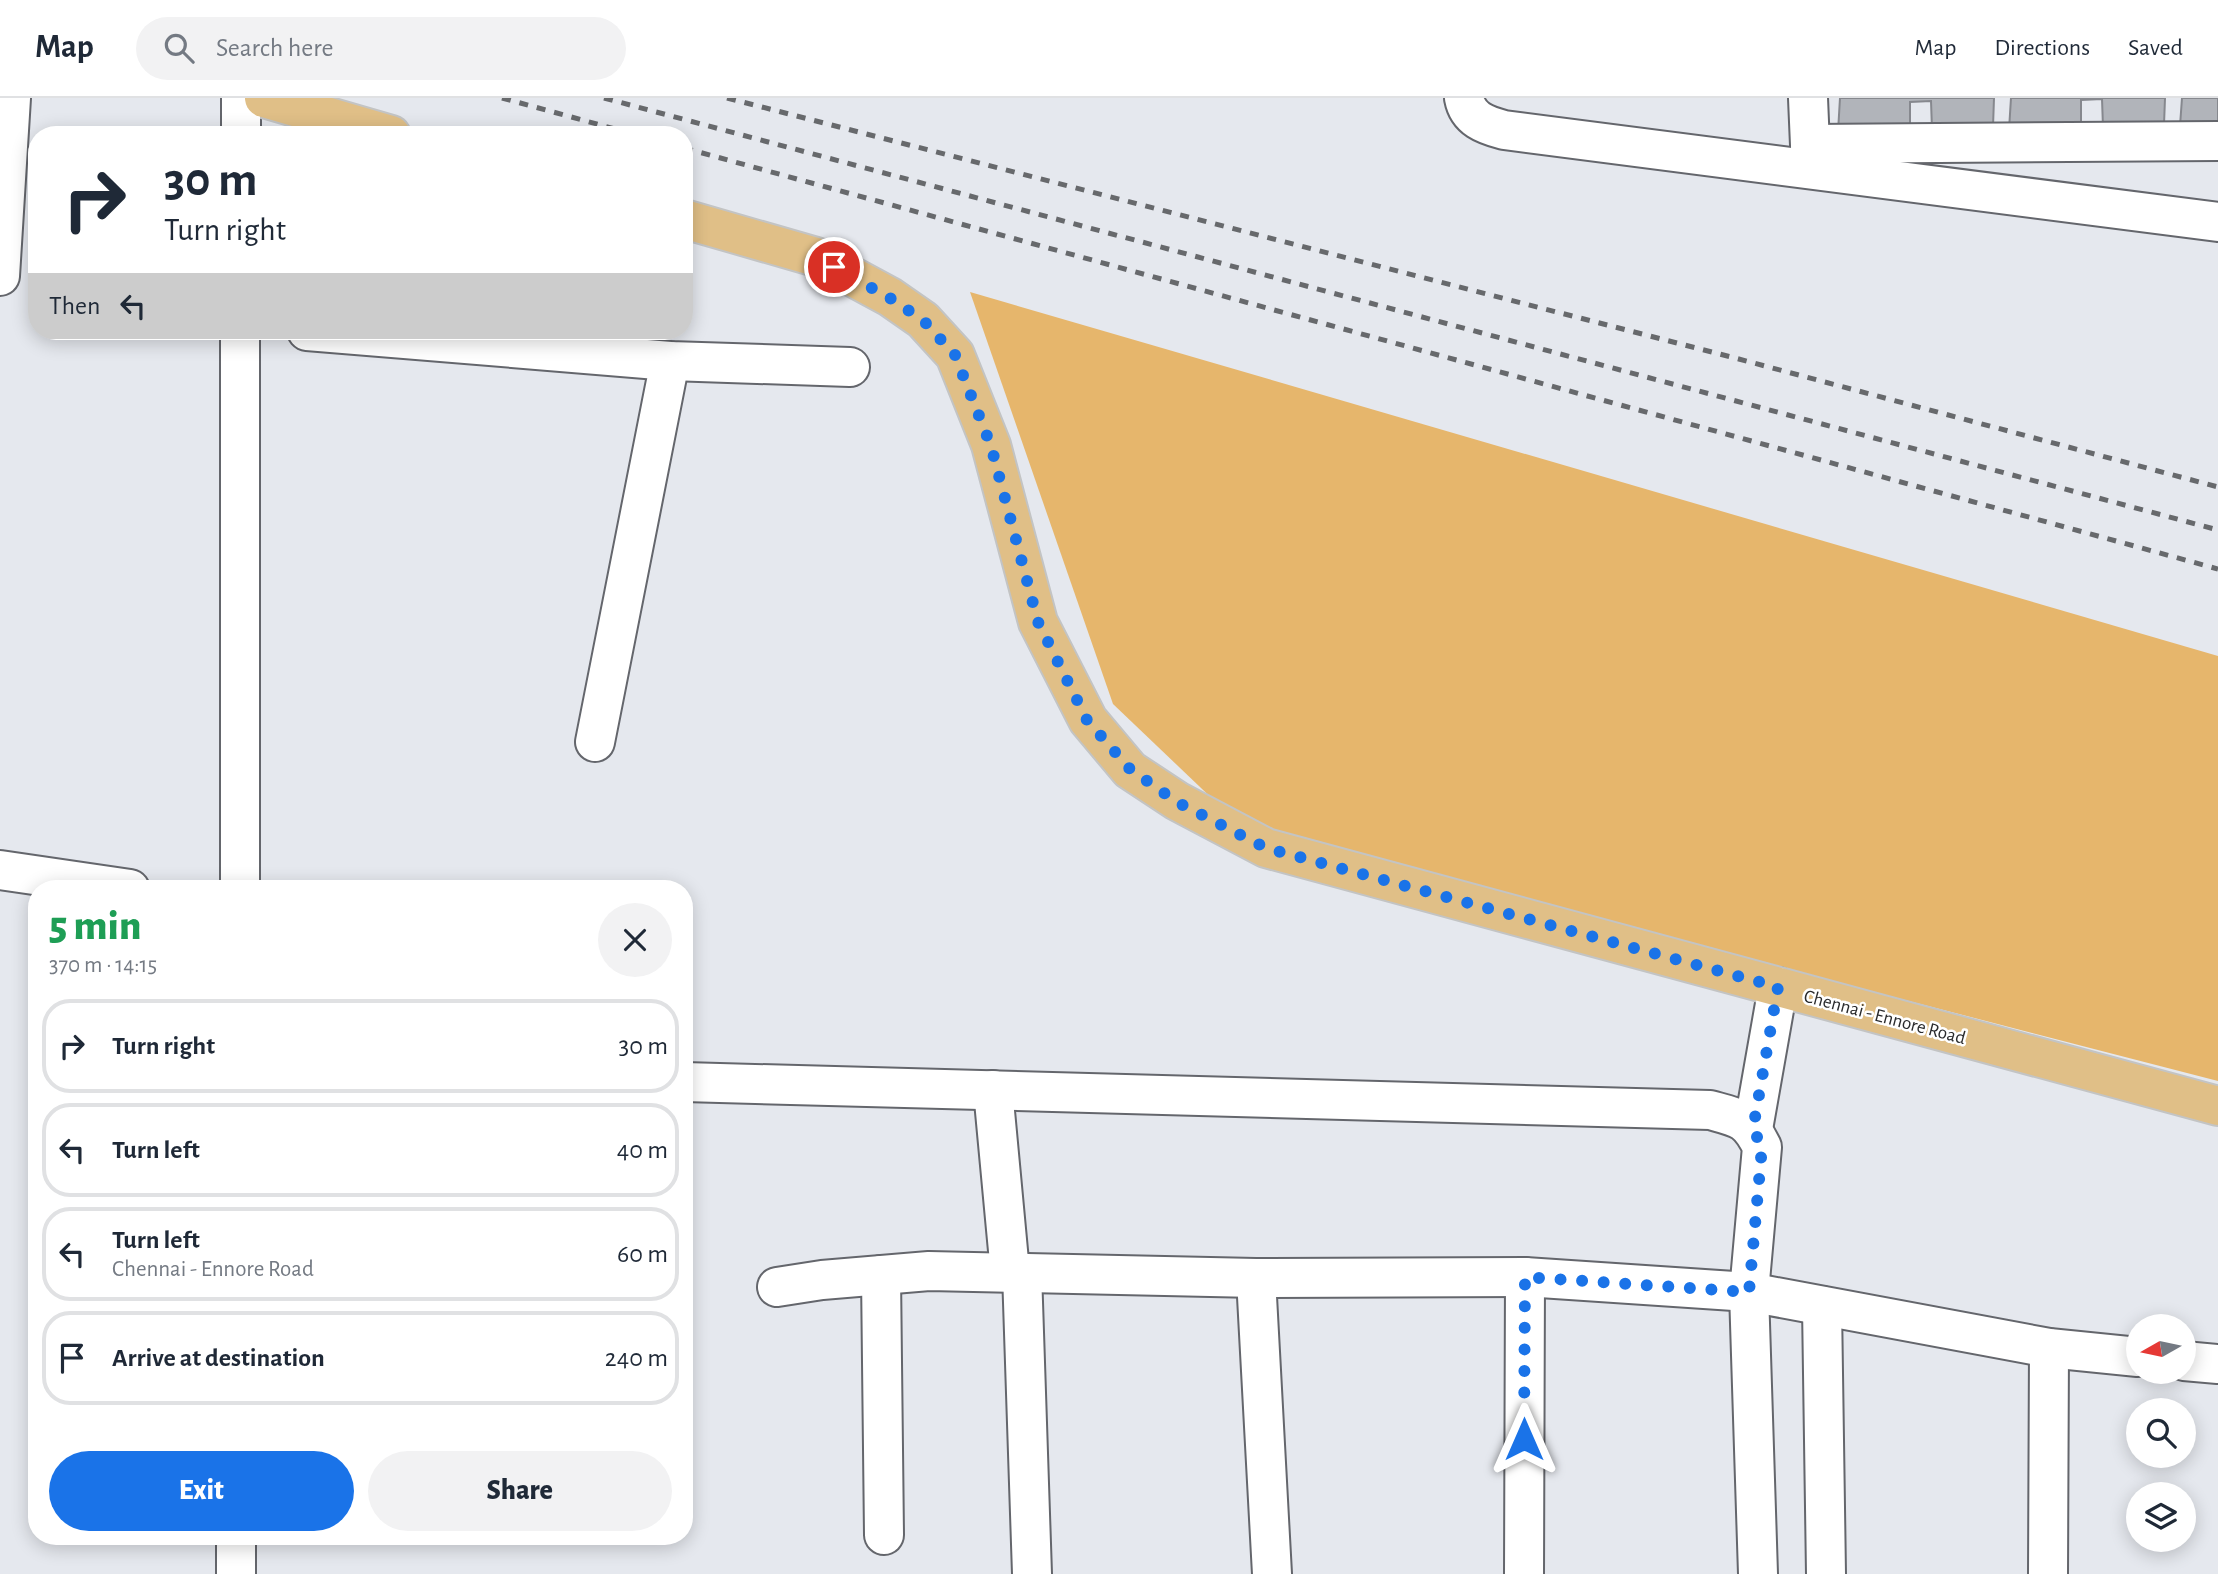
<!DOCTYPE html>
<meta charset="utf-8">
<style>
:root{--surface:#fff;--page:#f2f2f3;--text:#1f2937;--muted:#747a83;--line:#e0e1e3;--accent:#1a73e8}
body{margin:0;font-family:"Alegreya Sans",sans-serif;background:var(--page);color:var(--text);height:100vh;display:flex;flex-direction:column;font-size:26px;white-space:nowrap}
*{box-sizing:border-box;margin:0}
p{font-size:23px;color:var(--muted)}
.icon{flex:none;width:38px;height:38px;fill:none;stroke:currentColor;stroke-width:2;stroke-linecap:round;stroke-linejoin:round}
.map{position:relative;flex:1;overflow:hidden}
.sheet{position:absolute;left:28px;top:782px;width:665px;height:665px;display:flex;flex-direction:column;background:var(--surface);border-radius:28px;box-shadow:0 4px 18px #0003}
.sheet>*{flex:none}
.top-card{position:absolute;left:28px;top:28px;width:665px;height:214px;border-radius:28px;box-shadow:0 4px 18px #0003;background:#fff;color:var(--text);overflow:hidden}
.needle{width:46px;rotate:261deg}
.fabs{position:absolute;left:2126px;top:1216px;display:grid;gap:14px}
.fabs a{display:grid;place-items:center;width:70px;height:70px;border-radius:50%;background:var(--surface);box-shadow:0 4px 18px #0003;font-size:35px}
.pin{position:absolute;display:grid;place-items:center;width:60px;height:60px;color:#fff;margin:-30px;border:4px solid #fff;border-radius:50%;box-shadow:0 2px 7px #0007}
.me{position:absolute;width:77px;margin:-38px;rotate:0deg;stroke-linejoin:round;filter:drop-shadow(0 0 5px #0008)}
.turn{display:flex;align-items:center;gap:24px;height:147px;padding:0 21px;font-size:32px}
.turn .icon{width:91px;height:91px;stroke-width:2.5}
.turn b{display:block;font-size:49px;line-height:60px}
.then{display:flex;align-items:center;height:66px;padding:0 21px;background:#0003;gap:14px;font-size:26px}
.round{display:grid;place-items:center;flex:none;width:74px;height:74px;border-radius:37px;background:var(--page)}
.head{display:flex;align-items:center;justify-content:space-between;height:119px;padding:0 21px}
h1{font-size:42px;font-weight:800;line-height:52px;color:#1e9e55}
.button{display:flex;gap:14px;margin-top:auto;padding:14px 21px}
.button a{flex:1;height:80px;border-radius:42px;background:var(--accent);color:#fff;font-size:28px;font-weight:800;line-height:80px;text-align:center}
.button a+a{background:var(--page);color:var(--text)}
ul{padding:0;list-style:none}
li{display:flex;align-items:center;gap:21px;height:94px;margin:0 14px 10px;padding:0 7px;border:4px solid var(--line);border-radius:28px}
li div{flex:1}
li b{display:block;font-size:26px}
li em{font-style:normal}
header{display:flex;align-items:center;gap:42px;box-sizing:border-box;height:98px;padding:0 35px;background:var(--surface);border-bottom:2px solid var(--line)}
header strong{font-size:33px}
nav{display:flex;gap:38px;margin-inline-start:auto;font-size:24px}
.search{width:490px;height:63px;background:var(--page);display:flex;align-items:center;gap:18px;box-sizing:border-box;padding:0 24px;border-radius:38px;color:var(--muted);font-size:26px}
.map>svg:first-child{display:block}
.green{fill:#e6b66c}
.building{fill:#b1b4ba;stroke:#86888e;stroke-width:2}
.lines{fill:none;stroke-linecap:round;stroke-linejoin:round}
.street-casing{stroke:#64666c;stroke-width:42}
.primary-casing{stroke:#c3c4c4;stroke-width:42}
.street{stroke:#fff;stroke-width:38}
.primary{stroke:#e0bf87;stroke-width:38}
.rail{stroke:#67696c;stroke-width:5;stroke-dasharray:9 9;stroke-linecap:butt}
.route{stroke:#1a73e8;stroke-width:12;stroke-dasharray:0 21.6}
.labels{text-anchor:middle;stroke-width:5;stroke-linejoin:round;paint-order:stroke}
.street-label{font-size:19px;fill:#2a2b2d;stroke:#fff}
</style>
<header>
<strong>Map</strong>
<div class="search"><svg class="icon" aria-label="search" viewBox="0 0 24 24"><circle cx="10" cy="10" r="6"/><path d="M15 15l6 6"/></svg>Search here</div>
<nav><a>Map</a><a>Directions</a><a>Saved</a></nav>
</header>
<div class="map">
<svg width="2218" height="1476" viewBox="0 0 2218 1476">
<rect width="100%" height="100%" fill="#e5e8ee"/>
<path class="green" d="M970 194 2218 558V983L1244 731 1113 606Z"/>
<g class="building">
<path d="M1840 0H1994L1993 29 1932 31 1931 3 1910 4V31L1838 34Z"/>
<path d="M2011 0H2165L2164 27 2103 29 2102 1 2081 2V29L2009 32Z"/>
<path d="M2182 0H2218V27L2180 28Z"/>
</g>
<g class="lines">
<defs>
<g id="street">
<path d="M1464 0C1468 21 1485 27 1504 32L2218 124"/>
<path d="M1808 0 1811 71"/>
<path d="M241 37V0"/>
<path d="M1810 46 2218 43"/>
<path d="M0 178 11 0"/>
<path d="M240 233V791"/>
<path d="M307 233 670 263 850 269"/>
<path d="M595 644 670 263"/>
<path d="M0 772 130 791"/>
<path d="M684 984 1710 1012C1739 1020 1748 1020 1762 1049L1749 1194 1758 1476"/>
<path d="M993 992 1010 1174"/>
<path d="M1753 1031 1778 889"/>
<path d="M1022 1174 1032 1476"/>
<path d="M881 1177 884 1437"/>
<path d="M1256 1180 1272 1476"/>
<path d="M777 1189 822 1182 929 1173 1256 1180 1525 1179 1749 1194 2049 1250 2138 1259"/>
<path d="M1822 1208 1826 1476"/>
<path d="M2184 1263 2218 1266"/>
<path d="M236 1476V1438"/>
<path d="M1524 1476 1525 1179"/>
<path d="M2048 1476 2049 1250"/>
</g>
<g id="primary">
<path d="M264 0 391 37"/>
<path d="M684 121 816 159 890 199 923 222 955 257 991 347 1038 524 1088 622 1130 672 1177 703 1266 750 2218 1008"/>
</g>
</defs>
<use href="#street" class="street-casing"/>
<use href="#primary" class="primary-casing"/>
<use href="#street" class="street"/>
<use href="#primary" class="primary"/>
<g class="rail">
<path d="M502 0 637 37"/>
<path d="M604 0 2218 432"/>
<path d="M727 0 1735 260 2218 389"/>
<path d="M684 50 2218 471"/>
</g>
</g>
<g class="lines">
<path class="route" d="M834 169 890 200 923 222 955 257 991 348 1038 524 1087 622 1130 671 1177 704 1266 750 1778 889 1753 1031 1762 1049 1749 1194 1525 1179 1524 1341"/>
</g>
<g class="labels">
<g class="street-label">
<text transform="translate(1885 918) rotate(15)" y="7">Chennai - Ennore Road</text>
</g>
</g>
</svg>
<div class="fabs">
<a><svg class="needle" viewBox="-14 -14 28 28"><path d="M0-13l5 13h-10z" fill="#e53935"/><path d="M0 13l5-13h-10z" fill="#747a83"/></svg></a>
<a><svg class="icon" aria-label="search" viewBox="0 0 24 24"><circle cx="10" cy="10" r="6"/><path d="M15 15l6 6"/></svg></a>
<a><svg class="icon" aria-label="layers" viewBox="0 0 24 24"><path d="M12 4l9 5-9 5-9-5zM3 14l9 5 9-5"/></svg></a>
</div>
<div class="pin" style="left:834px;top:169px;background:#d93025"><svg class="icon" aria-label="arrive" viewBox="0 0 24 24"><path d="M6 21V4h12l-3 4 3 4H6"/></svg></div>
<svg class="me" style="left:1524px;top:1341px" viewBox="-20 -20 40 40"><path d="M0-17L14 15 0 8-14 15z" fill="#1a73e8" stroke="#fff" stroke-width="4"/></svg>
<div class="top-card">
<div class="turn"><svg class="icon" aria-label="right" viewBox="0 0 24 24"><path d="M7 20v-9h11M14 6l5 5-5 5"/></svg><div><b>30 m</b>Turn right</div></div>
<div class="then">Then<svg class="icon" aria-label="left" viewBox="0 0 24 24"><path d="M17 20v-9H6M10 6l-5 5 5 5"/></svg></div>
</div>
<section class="sheet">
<div class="head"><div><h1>5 min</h1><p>370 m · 14:15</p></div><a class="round"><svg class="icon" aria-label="close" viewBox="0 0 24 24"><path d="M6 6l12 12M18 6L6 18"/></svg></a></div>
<ul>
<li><svg class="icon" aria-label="right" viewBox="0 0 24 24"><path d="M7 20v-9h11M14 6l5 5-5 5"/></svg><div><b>Turn right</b></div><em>30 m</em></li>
<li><svg class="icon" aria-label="left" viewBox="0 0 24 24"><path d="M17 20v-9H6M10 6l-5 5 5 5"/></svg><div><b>Turn left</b></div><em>40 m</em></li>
<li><svg class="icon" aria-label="left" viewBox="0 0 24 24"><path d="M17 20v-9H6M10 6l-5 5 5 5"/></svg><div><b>Turn left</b><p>Chennai - Ennore Road</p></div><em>60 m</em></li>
<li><svg class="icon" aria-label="arrive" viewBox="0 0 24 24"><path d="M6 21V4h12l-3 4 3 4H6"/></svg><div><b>Arrive at destination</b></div><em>240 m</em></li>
</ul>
<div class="button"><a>Exit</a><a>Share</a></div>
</section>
</div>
